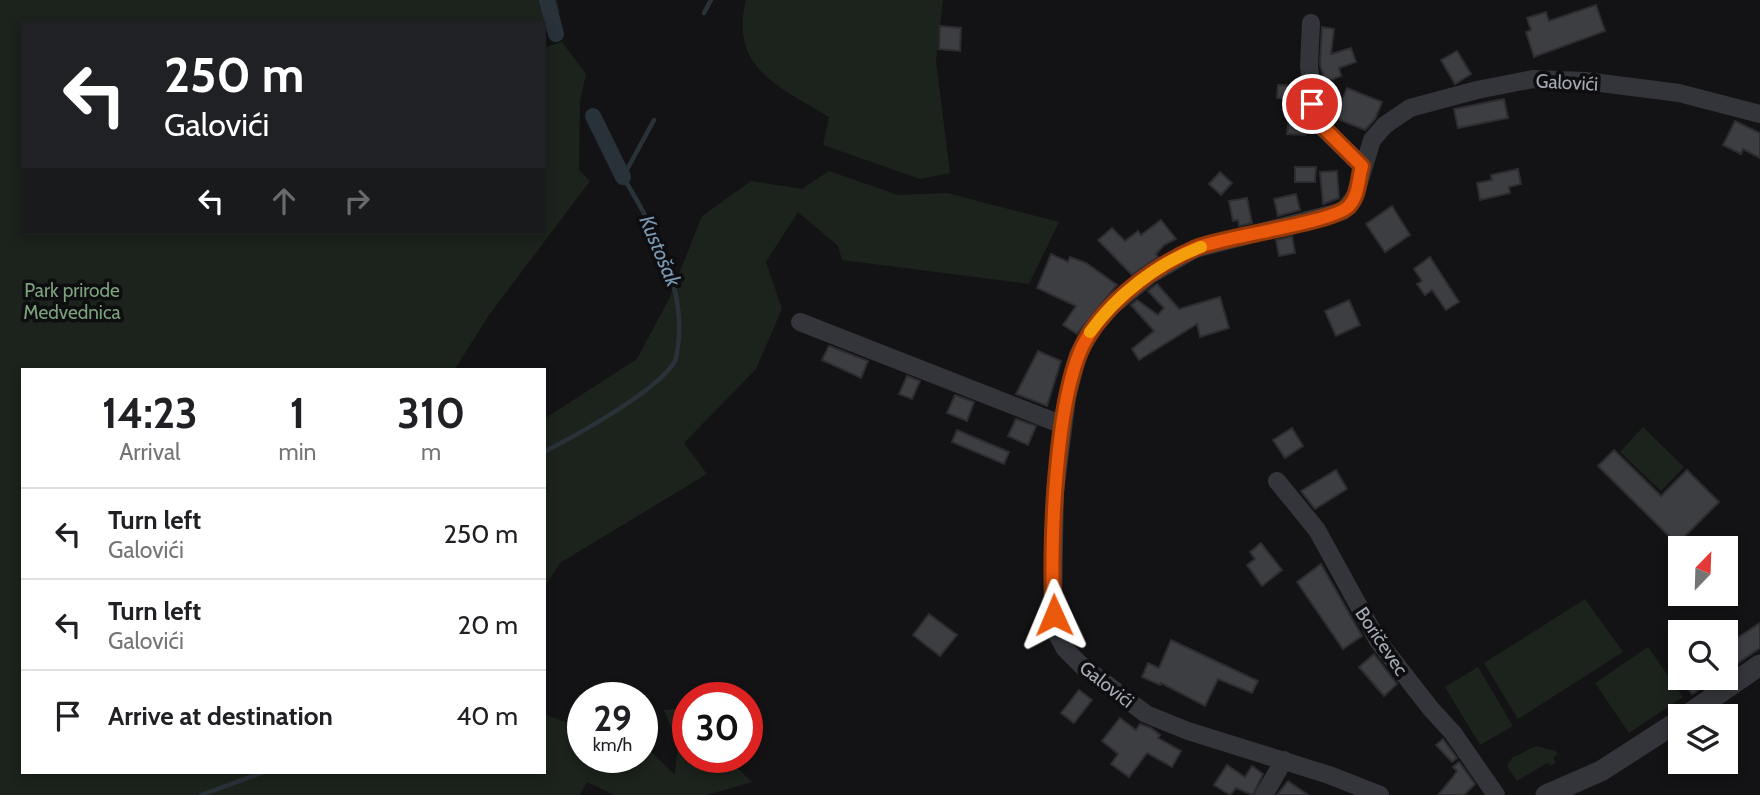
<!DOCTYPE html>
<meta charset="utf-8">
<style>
:root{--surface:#fff;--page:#f6f6f6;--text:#202124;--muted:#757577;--line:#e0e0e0}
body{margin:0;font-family:Cabin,sans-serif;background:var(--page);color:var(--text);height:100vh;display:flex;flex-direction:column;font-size:26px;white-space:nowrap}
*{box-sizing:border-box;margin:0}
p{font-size:23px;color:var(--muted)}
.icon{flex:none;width:38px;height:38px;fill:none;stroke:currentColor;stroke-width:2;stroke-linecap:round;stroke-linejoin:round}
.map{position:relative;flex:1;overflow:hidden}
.side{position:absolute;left:21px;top:368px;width:525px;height:406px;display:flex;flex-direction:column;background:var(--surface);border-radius:0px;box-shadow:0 4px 10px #0003}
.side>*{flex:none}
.guide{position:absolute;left:21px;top:21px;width:525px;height:214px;border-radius:0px;box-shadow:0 4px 10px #0003;background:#202124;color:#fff;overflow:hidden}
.needle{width:46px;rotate:23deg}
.buttons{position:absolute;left:1668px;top:536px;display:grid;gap:14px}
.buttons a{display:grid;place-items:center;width:70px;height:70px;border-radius:0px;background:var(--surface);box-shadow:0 4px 10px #0003;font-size:35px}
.speed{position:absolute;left:567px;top:682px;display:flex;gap:14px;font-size:35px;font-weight:700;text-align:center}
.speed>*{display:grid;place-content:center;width:91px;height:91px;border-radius:50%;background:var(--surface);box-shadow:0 4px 10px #0003;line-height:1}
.speed small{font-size:18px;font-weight:400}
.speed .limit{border:10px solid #d22;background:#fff;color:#111}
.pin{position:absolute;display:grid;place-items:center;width:60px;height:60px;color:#fff;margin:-30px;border:4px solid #fff;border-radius:50%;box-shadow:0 2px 7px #0007}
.me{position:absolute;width:77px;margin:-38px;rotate:359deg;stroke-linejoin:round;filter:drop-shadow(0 0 5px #0008)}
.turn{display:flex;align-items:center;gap:24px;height:147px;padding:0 28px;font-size:32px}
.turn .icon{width:91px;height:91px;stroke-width:2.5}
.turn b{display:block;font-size:49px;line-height:60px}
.lanes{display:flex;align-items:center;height:66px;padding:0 28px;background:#0003;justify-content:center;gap:35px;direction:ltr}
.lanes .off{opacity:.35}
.eta{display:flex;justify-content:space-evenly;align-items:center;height:119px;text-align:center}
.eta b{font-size:42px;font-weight:700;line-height:49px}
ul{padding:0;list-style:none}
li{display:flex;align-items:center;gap:21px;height:91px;padding:0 28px;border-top:2px solid var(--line)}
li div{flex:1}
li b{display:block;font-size:26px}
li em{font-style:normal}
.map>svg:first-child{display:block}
.green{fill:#1b231c}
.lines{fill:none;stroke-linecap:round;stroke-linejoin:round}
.stream{stroke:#293239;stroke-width:4.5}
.canal{stroke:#293239;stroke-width:16}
.building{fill:#3d3e42;stroke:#2d2d31;stroke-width:2}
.minor{stroke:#34353a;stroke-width:18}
.tertiary{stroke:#34353a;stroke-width:21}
.route-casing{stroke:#983908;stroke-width:18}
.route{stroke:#ea580c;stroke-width:12}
.slow{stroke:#f59e0b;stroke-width:12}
.labels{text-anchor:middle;stroke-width:7;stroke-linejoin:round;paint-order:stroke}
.street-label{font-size:19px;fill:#a4aab6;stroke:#0e0e10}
.park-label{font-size:19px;fill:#7aa27b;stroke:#0e0e10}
.water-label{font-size:21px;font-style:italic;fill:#7999b3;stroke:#0e0e10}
</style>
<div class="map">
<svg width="1760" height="795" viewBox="0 0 1760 795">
<rect width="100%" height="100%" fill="#131315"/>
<g class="green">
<path d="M0 0H557L560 12 544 30V23H23V233H544V44L546 47 562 42 586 74 580 101 579 170 590 181 489 315 455 369H23V772H544V714L583 729V758H642V743L675 775 678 744 664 710 675 709 688 721V758H727L752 782 707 795H614L587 782 580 795H0Z"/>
<path d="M746 0H943L936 61 950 173 920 179 823 145 829 117C779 87 729 68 746 0Z"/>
<path d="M829 171 898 195 947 193 1059 222 1029 284 842 260 838 246 798 212 766 262 782 309 756 369 684 443 707 474 560 563 544 588V419L637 359 669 299 702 216 751 181 802 189Z"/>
<path d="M1643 427 1684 467 1661 491 1620 452Z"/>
<path d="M1585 599 1623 652 1518 719 1484 663Z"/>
<path d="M1648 647 1683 697 1629 733 1595 683Z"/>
<path d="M1478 667 1513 726 1480 745 1445 687Z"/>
<path d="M1536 746 1556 751 1557 754 1553 758 1556 762 1551 766 1547 763 1517 781 1507 766 1512 758Z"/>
</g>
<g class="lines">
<g class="stream">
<path d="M704 13 711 0"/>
<path d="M544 452C575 436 659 390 675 361 677 357 677 350 678 346 686 286 653 226 623 177L654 120"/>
<path d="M201 795 264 772"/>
</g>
<g class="canal">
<path d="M547 0 556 34"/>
<path d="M593 116 623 177"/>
</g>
</g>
<g class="building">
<path d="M1596 5 1605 31 1534 57 1526 32 1531 30 1527 18 1546 12 1549 21Z"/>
<path d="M940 26 961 28 960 51 939 49Z"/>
<path d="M1322 27 1334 29 1331 54 1351 48 1356 62 1339 68 1341 76 1328 81 1327 85 1320 65Z"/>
<path d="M1457 51 1471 74 1455 84 1441 60Z"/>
<path d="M1278 85 1300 86 1305 135 1287 134 1291 99 1277 98Z"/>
<path d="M1347 88 1382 102 1375 119 1365 130 1335 118Z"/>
<path d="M1504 99 1508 118 1458 128 1454 109Z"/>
<path d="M1735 121 1760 133V158L1743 149 1741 154 1723 145Z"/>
<path d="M1295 167H1316L1315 182H1295Z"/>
<path d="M1518 169 1521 184 1509 187 1510 193 1480 200 1477 183 1492 180 1491 175Z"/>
<path d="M1337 171 1339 198 1323 204 1320 172Z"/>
<path d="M1220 172 1232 183 1221 195 1209 184Z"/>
<path d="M1296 194 1300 210 1278 216 1274 199Z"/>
<path d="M1247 198 1252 223 1239 226 1238 220 1233 221 1229 201Z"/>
<path d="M1392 206 1410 235 1385 252 1366 224Z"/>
<path d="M1161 220 1176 239 1164 245 1156 254 1158 257 1132 275 1098 240 1112 228 1125 241 1138 231 1141 235Z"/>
<path d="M1292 236 1295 253 1279 256 1276 240Z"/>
<path d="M1051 254 1068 262 1070 257 1086 263 1117 285 1077 334 1063 325 1076 306 1037 288Z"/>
<path d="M1430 257 1459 302 1446 310 1432 290 1425 295 1417 284 1422 281 1414 269Z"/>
<path d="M1157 284 1179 309 1220 297 1229 328 1200 337 1197 324 1139 360 1132 349 1154 331 1131 305 1137 300 1158 315 1164 308 1148 291Z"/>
<path d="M1349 300 1360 325 1336 336 1325 311Z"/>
<path d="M829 346 868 361 861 378 822 360Z"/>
<path d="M1038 351 1061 361 1047 406 1016 394Z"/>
<path d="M907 376 920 381 912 399 899 394Z"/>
<path d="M955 395 974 402 967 421 947 413Z"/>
<path d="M1016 419 1036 426 1028 445 1008 436Z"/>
<path d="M1292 428 1303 446 1285 458 1273 440Z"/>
<path d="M957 430 1009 452 1004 464 952 442Z"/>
<path d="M1614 450 1661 496 1687 470 1719 502 1677 544 1598 466Z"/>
<path d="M1336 470 1347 489 1315 509 1301 491Z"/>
<path d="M1261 543 1282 570 1262 586 1247 565 1255 559 1250 552Z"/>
<path d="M1321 564 1362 636 1343 649 1297 582Z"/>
<path d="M929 614 957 635 940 656 913 635Z"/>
<path d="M1760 623V648L1726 671V626L1734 640Z"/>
<path d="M1171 640 1258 681 1252 693 1218 679 1205 706 1161 683 1160 685 1142 677 1148 663 1159 668Z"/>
<path d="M1374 654 1397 684 1384 696 1359 667Z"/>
<path d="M1681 677H1717L1692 694Z"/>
<path d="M1079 690 1092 700 1074 723 1061 713Z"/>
<path d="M1120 718 1136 730 1140 724 1151 728 1160 735 1158 738 1181 751 1172 767 1147 753 1129 777 1111 764 1118 754 1102 741Z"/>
<path d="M1443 739 1457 758 1452 762 1436 745Z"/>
<path d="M1459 762 1475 784 1464 795H1438L1453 777 1457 771 1453 767Z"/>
<path d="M1227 765 1245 777 1252 766 1263 774 1253 795 1236 788 1230 795 1214 785Z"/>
<path d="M1288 781 1308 795H1277Z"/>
</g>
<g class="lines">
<g class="minor">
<path d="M1311 23 1309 66 1315 114 1324 129 1362 166"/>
<path d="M800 322 1063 425"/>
<path d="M1277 481 1317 530 1378 641 1431 709 1453 733 1496 795"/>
<path d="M1264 795 1284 760"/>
<path d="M1380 795 1329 775 1188 731 1146 714 1081 665 1065 649 1057 634 1053 603 1055 492 1067 397 1078 355 1092 329 1111 307 1150 275 1195 249 1343 211 1355 196 1372 140 1385 125 1410 108 1477 90 1533 79 1585 81 1679 93 1760 114"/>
</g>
<g class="tertiary">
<path d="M1686 716 1760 665"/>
<path d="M1546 795 1601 771 1680 720"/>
</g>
</g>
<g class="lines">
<defs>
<path id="route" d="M1054 615C1049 553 1055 390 1087 338 1110 299 1155 266 1196 248 1226 236 1333 223 1349 206 1359 195 1358 180 1362 166L1318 122 1312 104"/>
</defs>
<use href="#route" class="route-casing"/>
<use href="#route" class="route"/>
<path class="slow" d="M1090 332C1117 295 1158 263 1201 247"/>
</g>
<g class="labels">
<g class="street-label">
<text transform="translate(1567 82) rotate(3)" y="7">Galovići</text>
<text transform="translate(1382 641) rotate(56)" y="7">Boričevec</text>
<text transform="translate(1107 684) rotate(38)" y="7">Galovići</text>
</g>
<g class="park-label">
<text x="72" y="297">Park prirode<tspan x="72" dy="22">Medvednica</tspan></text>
</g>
<g class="water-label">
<text transform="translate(660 251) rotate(67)" y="7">Kustošak</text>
</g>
</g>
</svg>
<div class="buttons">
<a><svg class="needle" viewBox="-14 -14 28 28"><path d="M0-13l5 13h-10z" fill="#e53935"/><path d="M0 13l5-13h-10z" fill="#757577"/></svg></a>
<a><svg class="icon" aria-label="search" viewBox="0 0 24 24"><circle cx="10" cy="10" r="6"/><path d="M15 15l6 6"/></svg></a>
<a><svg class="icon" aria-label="layers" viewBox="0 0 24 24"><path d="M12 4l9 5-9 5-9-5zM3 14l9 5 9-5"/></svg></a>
</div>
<div class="speed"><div>29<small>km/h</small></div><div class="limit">30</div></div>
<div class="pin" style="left:1312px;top:104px;background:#d93025"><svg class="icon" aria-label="arrive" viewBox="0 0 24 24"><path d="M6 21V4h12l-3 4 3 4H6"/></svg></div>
<svg class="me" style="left:1054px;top:615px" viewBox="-20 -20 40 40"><path d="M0-17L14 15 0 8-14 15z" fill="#ea580c" stroke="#fff" stroke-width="4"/></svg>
<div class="guide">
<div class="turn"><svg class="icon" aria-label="left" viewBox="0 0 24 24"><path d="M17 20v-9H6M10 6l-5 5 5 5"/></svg><div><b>250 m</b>Galovići</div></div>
<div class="lanes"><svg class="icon" aria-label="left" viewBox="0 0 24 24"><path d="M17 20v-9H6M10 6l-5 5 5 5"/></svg><svg class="icon off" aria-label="ahead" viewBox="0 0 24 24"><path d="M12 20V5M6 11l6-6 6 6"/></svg><svg class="icon off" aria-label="right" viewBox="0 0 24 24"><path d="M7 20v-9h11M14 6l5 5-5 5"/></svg></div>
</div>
<section class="side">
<div class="eta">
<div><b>14:23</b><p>Arrival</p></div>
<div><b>1</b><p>min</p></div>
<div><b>310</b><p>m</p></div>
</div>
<ul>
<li><svg class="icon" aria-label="left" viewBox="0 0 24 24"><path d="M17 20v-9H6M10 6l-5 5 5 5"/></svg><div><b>Turn left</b><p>Galovići</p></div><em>250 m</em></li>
<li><svg class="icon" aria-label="left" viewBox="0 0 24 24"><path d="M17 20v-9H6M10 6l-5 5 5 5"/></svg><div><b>Turn left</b><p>Galovići</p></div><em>20 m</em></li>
<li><svg class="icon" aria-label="arrive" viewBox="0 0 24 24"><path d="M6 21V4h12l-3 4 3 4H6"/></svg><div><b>Arrive at destination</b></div><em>40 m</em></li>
</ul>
</section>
</div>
